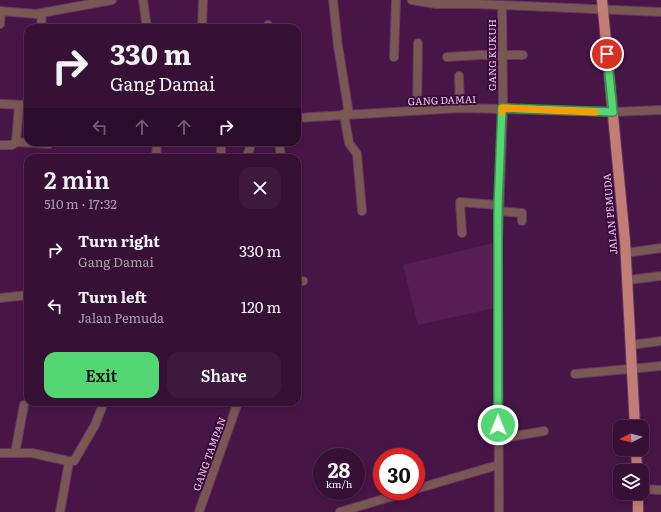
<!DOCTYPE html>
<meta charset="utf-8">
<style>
:root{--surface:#361035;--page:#3d193d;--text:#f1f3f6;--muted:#aa9dad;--line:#503050;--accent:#54d672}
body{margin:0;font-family:Literata,serif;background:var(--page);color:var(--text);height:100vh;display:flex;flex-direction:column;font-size:15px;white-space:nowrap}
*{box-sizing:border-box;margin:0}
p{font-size:13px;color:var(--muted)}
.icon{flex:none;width:22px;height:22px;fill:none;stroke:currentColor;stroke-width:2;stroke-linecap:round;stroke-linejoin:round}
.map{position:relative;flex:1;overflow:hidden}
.panel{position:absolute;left:24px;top:154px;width:277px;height:252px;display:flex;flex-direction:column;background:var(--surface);border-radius:12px;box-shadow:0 2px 6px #0003,0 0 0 1px var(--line)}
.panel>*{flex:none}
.guide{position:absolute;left:24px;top:24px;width:277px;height:122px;border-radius:12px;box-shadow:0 2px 6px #0003,0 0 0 1px var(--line);background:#361035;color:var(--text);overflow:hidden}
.needle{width:26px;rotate:264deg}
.controls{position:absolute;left:613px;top:420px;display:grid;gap:8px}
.controls a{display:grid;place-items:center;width:36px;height:36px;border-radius:8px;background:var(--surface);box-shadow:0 2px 6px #0003,0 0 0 1px var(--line);font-size:20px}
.speed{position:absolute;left:313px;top:448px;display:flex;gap:8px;font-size:20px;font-weight:700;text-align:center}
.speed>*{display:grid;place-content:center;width:52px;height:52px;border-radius:50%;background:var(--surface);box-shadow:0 2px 6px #0003,0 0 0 1px var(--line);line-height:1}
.speed small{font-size:10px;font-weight:400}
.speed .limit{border:6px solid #d22;background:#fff;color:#111}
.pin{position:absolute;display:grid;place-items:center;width:34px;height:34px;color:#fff;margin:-17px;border:2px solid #fff;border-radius:50%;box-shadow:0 1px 4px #0007}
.me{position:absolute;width:44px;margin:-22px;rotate:0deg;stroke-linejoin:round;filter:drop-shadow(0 0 3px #0008)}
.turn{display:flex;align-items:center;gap:14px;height:84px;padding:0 20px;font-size:18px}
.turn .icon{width:52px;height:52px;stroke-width:2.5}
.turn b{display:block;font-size:28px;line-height:34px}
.lanes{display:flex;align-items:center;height:38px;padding:0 20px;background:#0003;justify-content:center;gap:20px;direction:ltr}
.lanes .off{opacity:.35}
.round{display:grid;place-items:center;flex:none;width:42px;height:42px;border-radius:12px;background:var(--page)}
.head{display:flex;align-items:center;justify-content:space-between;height:68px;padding:0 20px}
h1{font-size:24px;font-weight:600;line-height:30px}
.button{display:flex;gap:8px;margin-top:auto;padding:8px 20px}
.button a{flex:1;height:46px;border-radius:12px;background:var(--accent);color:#111;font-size:16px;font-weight:600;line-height:46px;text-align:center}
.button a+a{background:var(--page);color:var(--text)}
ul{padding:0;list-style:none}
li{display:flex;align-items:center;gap:12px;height:56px;padding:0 20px}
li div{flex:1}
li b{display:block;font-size:15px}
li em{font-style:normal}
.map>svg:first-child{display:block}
.built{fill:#561e55}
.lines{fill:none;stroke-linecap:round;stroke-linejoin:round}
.minor-casing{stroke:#663664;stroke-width:10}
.major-casing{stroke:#663664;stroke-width:12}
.minor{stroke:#795752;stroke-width:8}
.major{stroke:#c27e74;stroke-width:10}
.route-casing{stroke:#378b4a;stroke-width:10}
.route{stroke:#54d672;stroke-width:7}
.slow{stroke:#f59e0b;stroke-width:7}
.labels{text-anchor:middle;stroke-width:4;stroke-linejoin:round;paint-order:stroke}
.street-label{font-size:10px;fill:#eccdea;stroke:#3c093c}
</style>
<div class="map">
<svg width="661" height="512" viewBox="0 0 661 512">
<rect width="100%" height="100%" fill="#481547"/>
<path class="built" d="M493 243 495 308 418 325 403 265Z"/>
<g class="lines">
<defs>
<g id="minor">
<path d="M143 0 147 28"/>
<path d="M333 0 338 46 349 114"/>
<path d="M412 0 436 4H477L661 12"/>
<path d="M0 11 36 14 112 0"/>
<path d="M0 24 1 11"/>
<path d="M268 25V28"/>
<path d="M41 28 42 13"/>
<path d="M202 28 203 0"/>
<path d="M394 57 396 0"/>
<path d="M447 57 480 55H523"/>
<path d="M459 76 460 108"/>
<path d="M0 104 28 105"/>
<path d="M417 110 418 43"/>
<path d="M344 114 349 143 357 154 362 211"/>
<path d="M297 118 460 108 613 112 661 110"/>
<path d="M16 142 49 144"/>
<path d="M279 142 281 158"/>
<path d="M0 145H12L16 142 19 105"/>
<path d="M156 158 157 142"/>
<path d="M221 158V142"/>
<path d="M246 158 250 148 249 142"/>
<path d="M498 211 522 213V221"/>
<path d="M462 233 460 202 498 205"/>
<path d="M626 253 661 248"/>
<path d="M297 280 303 281"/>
<path d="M628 280 661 276"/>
<path d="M0 298 28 295"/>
<path d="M631 345 661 341"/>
<path d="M575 374 661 366"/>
<path d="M498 439 544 431"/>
<path d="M0 453H32L68 461H74L95 425 104 402"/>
<path d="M15 453 24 405"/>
<path d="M416 489 498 465"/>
<path d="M642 489 661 490"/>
<path d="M60 512 69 462"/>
<path d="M199 512 238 402"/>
<path d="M340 512 410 491"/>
<path d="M499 512 498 243 503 108 502 5"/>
</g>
<g id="major">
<path d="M602 0 625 241 635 427"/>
<path d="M636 449 637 471"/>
<path d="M638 493V512"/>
</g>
</defs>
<use href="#minor" class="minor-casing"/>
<use href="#major" class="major-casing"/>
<use href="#minor" class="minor"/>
<use href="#major" class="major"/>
</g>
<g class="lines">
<defs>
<path id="route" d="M498 425V205L502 108 613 112 607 54"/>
</defs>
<use href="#route" class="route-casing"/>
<use href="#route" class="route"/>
<path class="slow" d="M502 112V108L595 112"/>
</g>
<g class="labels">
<g class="street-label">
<text transform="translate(492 55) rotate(-90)" y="4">GANG KUKUH</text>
<text transform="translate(442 100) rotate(-2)" y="4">GANG DAMAI</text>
<text transform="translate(610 214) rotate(-95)" y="4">JALAN PEMUDA</text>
<text transform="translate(209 454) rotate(-70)" y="4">GANG TAMPAN</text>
</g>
</g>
</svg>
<div class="controls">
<a><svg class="needle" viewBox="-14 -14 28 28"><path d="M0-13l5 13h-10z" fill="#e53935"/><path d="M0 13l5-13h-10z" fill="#aa9dad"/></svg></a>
<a><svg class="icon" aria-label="layers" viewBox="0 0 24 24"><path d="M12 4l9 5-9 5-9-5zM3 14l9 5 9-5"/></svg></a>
</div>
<div class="speed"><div>28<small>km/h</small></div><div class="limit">30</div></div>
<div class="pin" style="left:607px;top:54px;background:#d93025"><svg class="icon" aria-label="arrive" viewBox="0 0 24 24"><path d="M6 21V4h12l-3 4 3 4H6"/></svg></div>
<svg class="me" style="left:498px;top:425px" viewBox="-20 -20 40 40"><circle r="17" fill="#54d672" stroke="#fff" stroke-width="3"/><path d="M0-11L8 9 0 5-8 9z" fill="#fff"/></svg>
<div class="guide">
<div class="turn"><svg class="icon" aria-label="right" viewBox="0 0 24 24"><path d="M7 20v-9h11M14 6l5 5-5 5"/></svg><div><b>330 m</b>Gang Damai</div></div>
<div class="lanes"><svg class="icon off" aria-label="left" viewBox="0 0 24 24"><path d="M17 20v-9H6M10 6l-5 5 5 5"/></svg><svg class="icon off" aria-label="ahead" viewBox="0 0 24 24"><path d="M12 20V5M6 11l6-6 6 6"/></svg><svg class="icon off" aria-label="ahead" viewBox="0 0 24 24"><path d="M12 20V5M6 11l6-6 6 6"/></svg><svg class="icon" aria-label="right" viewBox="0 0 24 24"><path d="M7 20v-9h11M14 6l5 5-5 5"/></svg></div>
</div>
<section class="panel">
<div class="head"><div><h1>2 min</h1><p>510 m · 17:32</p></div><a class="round"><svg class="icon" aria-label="close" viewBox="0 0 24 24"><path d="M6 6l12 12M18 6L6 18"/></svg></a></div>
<ul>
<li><svg class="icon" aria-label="right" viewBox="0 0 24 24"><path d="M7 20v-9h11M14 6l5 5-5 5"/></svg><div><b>Turn right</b><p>Gang Damai</p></div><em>330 m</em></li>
<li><svg class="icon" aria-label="left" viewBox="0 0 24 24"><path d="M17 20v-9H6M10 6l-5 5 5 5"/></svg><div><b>Turn left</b><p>Jalan Pemuda</p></div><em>120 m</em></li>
</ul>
<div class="button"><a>Exit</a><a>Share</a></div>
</section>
</div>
